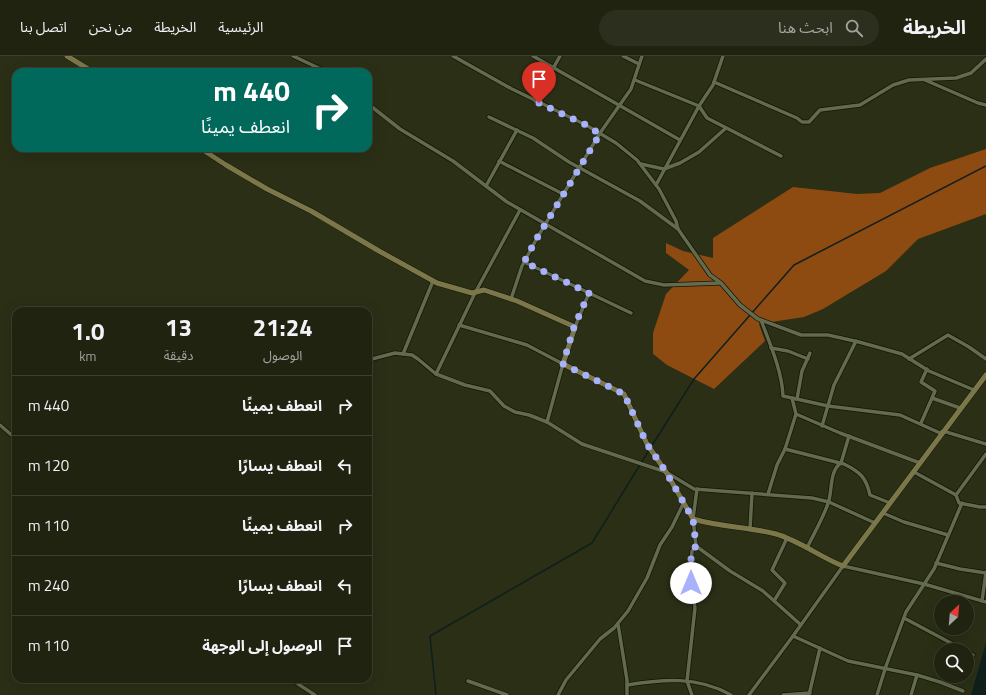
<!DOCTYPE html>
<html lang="ar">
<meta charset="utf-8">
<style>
:root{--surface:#202310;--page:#2d2f1e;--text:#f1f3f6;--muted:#a2a49f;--line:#3d4030}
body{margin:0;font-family:"Titillium Web","Noto Sans Arabic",sans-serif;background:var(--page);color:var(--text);direction:rtl;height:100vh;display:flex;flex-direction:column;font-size:15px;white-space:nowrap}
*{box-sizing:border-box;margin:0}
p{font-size:13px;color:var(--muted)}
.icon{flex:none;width:22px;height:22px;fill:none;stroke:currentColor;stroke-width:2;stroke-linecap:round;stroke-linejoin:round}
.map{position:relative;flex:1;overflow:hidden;direction:ltr}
.panel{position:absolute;left:12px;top:251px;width:360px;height:376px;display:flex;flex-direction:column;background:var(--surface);border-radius:12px;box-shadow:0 4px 16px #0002,0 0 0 1px var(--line);direction:rtl}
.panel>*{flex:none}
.hud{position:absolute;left:12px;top:12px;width:360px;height:84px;border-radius:12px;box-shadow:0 4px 16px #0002,0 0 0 1px var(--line);direction:rtl;background:#00695c;color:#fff;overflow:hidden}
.needle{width:26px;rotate:26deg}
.controls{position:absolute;left:934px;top:539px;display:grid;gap:8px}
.controls a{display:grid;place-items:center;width:40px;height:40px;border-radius:50%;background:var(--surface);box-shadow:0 4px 16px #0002,0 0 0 1px var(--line);font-size:20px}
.pin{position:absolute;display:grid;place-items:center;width:34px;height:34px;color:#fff;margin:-41px -17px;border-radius:50% 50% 50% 0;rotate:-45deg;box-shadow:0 0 4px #0007}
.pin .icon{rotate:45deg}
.me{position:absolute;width:44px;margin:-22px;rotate:0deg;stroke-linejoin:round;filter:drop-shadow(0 0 3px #0008)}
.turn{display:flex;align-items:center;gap:14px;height:84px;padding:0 16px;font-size:18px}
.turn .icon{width:52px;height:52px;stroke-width:2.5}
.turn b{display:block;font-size:28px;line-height:34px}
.eta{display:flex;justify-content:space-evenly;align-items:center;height:68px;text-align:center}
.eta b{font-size:24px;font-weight:700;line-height:28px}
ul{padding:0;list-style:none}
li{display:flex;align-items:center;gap:12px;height:60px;padding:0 16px;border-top:1px solid var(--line)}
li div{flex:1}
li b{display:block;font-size:15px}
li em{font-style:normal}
header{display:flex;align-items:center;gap:24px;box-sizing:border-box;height:56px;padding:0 20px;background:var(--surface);border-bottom:1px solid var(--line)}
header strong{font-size:19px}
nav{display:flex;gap:22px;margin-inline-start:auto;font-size:14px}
.search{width:280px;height:36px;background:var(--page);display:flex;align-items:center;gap:10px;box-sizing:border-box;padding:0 14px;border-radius:22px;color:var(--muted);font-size:15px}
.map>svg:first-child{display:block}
.forest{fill:#8d4b11}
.water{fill:#0f1f1c}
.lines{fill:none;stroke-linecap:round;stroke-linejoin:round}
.stream{stroke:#0f1f1c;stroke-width:1.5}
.street-casing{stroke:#131702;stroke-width:5}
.secondary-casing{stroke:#131702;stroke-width:6}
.street{stroke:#636a4f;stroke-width:3.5}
.secondary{stroke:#7c774a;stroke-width:5}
.route{stroke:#a7b1fc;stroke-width:7;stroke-dasharray:0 12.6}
</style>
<header>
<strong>الخريطة</strong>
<div class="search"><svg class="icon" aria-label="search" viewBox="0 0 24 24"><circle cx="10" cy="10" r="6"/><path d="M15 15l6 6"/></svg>ابحث هنا</div>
<nav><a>الرئيسية</a><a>الخريطة</a><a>من نحن</a><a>اتصل بنا</a></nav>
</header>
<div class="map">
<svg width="986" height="639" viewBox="0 0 986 639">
<rect width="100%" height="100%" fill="#2a2f16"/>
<path class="forest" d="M986 93V158L918 183 886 215 823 253 804 261 759 268 765 285 714 333 667 309 653 298V277L666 238 689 214 666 197V187L683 195 713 202V182L793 131 857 138 880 137 930 112Z"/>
<path class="water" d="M986 587V639H971Z"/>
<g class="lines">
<g class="stream">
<path d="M651 391 694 323 794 209 986 110"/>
<path d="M436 639 430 580 592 487 649 394"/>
</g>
<defs>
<g id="street">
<path d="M293 0 327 16"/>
<path d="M453 0 512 33 586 69 616 87 637 104 659 133 676 165 678 173"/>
<path d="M533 0 680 84"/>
<path d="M623 0 639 8"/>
<path d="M635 24 699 50 707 62 781 100"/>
<path d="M925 24 978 47 986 49"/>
<path d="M714 26 797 62 802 66H809L820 54 860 49 893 29 909 24 956 22 971 17 986 3"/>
<path d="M368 45 372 51 400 73 453 105 507 146 645 225 664 229 720 227"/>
<path d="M535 45 560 0"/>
<path d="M489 61 533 82 569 106 640 145 678 173 710 219 721 227 740 249 758 263 801 279H828L859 286 902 298 929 315 974 334"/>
<path d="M499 105 563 138"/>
<path d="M641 108 664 113 680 107 699 96 726 72"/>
<path d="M656 129 699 50 713 29 723 0"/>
<path d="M486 130 517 74"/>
<path d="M524 206 631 257"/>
<path d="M511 243 522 210 537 182 600 77 631 33 642 0"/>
<path d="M761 264C770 288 782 315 783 340L828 350 900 359 940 377 943 375 986 388"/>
<path d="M459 269 527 289 563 308 547 366"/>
<path d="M575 271 589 237"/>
<path d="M771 292 788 295 808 303"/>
<path d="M403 298 433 225"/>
<path d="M909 303 948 279 969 291 986 303"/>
<path d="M368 304 395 297 412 299 418 303 436 318 465 329 490 335 504 350 515 356 529 359 547 366 582 388 666 416 694 433 812 442 829 446 875 467"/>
<path d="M927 313 921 326 935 335 932 342"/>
<path d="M436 318 475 237 520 154"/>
<path d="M797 343 802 315 810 297"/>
<path d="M796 358 840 377 920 407"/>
<path d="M921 367 932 342 960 352"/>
<path d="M0 369 16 383"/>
<path d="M822 370 834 329 856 285"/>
<path d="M785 393 844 408C860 416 866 421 870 439L890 447"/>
<path d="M914 416 956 439 959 447 980 451H986"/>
<path d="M697 433 693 463 696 490 730 515 763 535 801 569"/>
<path d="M768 438 777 409 785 393 796 358 792 342"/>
<path d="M956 439 986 398"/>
<path d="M883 457 904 466 948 479"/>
<path d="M750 473 752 437"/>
<path d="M807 492C813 479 826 457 829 444 832 433 830 414 841 407L849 380"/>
<path d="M936 507 960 513 986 517"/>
<path d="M774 545 785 527 772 514 787 482"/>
<path d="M982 545 986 516"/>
<path d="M904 562 964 594"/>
<path d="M618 568 627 624V639"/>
<path d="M793 580 848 605 917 619 940 626 963 635"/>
<path d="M967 596 973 599"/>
<path d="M296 623 298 628 315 639"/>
<path d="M468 625 507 639"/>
<path d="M627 629C663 623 698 620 731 639"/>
<path d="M558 639 566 624 600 583 614 572 628 555 647 522 660 489 672 471 684 446"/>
<path d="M692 639 687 625 695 552 690 517 692 495 696 490"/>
<path d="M749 639 793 580 843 510 924 528 986 546"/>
<path d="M783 639 810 637"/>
<path d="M809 639 820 592"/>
<path d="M877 639 886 610 906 556 934 513 962 447"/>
<path d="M911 639 917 619"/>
</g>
<g id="secondary">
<path d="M67 0 93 16"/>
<path d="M200 92 226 109 267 133 311 155 379 195 437 227 472 237 484 234 517 245 575 271 563 308 624 338 647 388 666 416 693 463C720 471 749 471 776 478 800 485 820 501 843 510L986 319"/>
</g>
</defs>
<use href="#street" class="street-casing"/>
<use href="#secondary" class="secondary-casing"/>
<use href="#street" class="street"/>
<use href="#secondary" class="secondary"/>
</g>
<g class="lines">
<path class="route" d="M539 47 586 69 600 78 537 182 524 206 589 237 574 271 563 308 624 338 647 388 666 416 693 463 696 490C689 499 690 516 691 527"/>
</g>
</svg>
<div class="controls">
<a><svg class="needle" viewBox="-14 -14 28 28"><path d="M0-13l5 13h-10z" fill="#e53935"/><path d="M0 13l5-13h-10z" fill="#a2a49f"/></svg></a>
<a><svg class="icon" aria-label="search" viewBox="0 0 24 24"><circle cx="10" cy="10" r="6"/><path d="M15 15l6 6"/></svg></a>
</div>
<div class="pin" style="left:539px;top:47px;background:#d93025"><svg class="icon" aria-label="arrive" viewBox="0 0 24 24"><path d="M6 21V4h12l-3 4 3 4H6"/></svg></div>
<svg class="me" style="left:691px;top:527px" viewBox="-20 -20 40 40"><circle r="19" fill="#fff"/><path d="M0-13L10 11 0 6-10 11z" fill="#a7b1fc"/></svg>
<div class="hud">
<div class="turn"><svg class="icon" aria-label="right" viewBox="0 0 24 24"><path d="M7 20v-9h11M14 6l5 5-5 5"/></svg><div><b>440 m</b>انعطف يمينًا</div></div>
</div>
<section class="panel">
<div class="eta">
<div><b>21:24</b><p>الوصول</p></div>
<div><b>13</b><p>دقيقة</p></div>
<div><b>1.0</b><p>km</p></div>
</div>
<ul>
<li><svg class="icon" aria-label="right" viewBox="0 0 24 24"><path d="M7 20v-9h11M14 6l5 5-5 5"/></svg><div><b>انعطف يمينًا</b></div><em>440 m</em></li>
<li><svg class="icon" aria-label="left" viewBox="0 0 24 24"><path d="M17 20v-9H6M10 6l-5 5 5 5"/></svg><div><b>انعطف يسارًا</b></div><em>120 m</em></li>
<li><svg class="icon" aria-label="right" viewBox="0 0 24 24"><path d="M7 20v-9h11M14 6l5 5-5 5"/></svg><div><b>انعطف يمينًا</b></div><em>110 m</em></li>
<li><svg class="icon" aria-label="left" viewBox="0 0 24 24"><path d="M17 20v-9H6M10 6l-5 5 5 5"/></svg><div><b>انعطف يسارًا</b></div><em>240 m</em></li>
<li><svg class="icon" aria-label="arrive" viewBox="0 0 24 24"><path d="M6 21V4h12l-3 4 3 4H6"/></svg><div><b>الوصول إلى الوجهة</b></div><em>110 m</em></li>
</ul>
</section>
</div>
